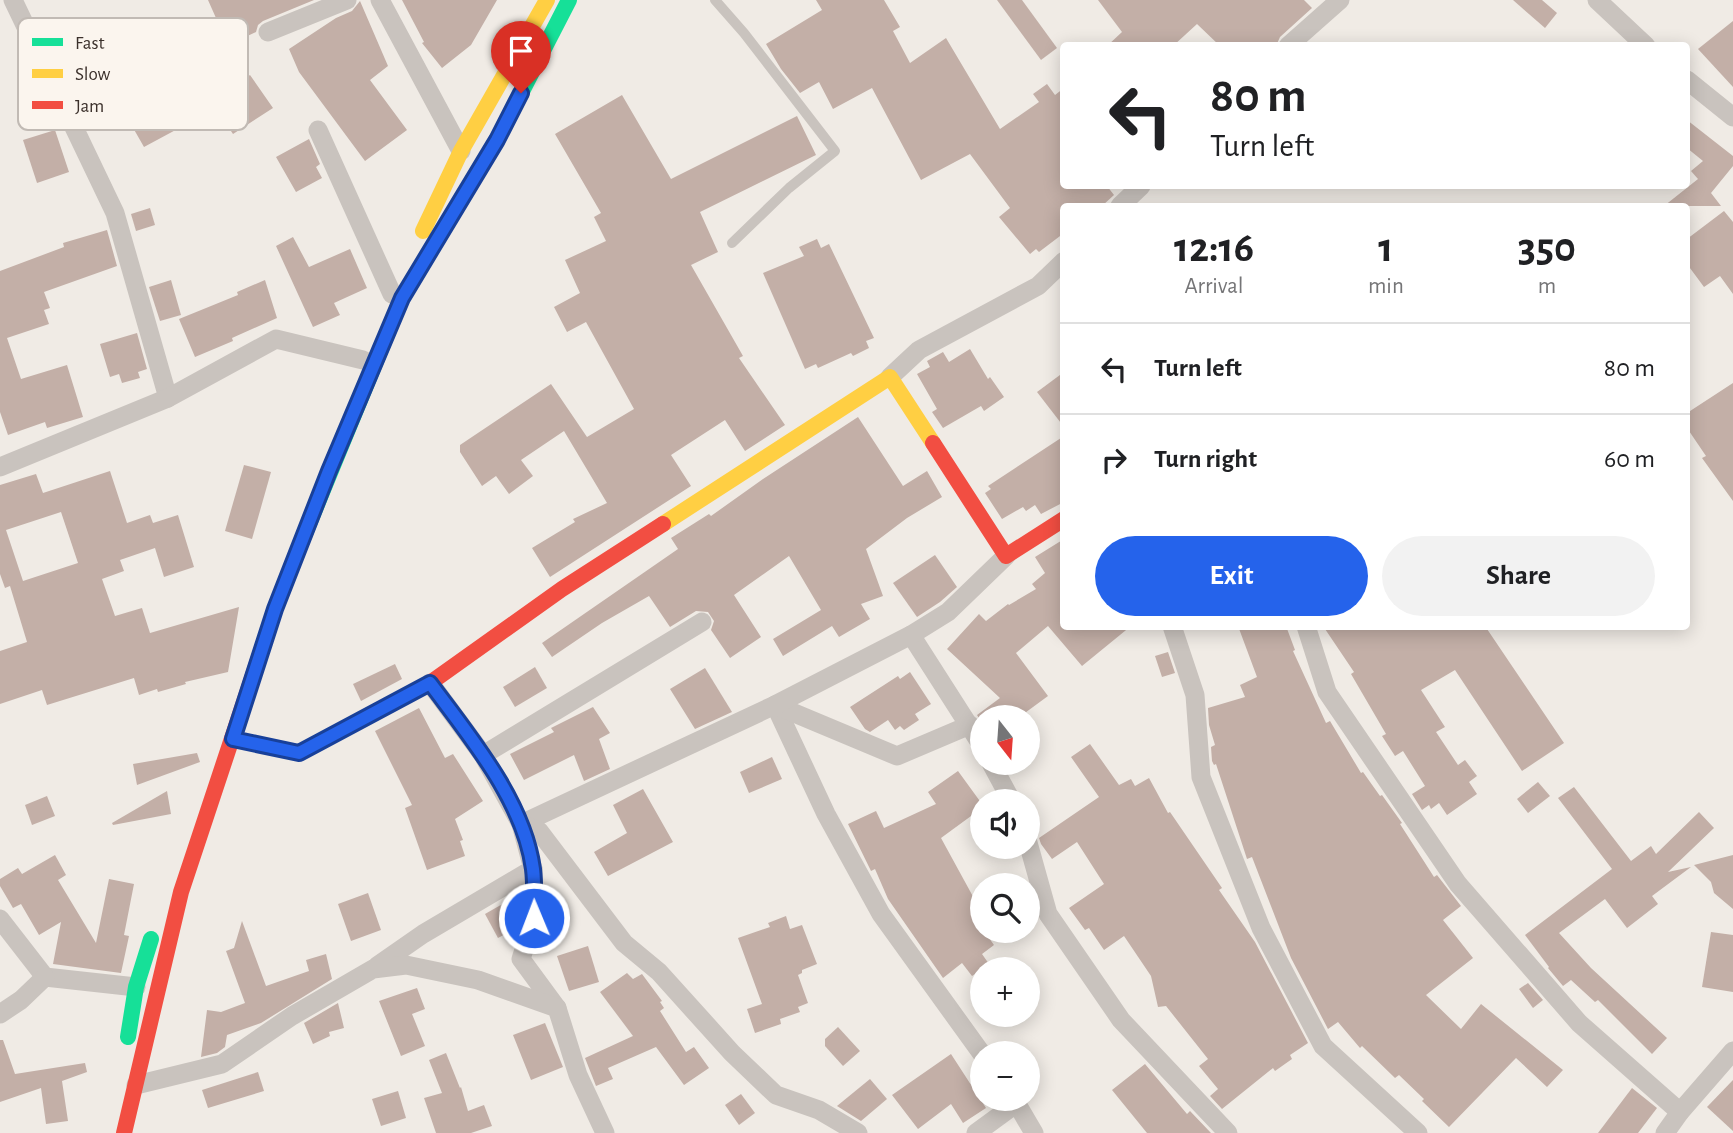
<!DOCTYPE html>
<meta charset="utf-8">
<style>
:root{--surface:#fff;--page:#f2f2f2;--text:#202124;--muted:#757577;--line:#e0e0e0;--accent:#2563eb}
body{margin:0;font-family:"Alegreya Sans",sans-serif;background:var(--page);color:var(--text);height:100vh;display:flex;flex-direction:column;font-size:26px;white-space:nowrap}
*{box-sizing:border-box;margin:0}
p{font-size:23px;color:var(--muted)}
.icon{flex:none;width:38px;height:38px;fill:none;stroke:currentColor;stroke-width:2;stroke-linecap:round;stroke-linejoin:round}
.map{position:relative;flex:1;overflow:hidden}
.sheet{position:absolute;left:1060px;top:203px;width:630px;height:427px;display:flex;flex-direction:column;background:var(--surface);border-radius:7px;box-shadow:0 4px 18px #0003}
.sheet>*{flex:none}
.hud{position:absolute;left:1060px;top:42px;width:630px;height:147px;border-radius:7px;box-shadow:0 4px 18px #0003;background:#fff;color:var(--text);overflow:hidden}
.needle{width:46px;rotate:163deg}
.fabs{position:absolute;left:970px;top:705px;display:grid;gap:14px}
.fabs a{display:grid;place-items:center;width:70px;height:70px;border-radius:50%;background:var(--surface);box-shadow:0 4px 18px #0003;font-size:35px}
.pin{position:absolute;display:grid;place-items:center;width:60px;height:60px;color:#fff;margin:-72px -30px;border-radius:50% 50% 50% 0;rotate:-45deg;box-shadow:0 0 7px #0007}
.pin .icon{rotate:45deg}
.me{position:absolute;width:77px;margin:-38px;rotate:359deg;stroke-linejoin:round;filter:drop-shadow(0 0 5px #0008)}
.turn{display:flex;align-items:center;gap:24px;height:147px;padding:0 35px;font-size:32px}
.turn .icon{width:91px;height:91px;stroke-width:2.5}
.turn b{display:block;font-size:49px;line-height:60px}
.eta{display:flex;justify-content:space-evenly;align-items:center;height:119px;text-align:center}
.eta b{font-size:42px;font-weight:700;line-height:49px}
.action{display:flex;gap:14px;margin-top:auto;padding:14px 35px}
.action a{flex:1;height:80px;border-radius:42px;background:var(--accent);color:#fff;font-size:28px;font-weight:700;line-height:80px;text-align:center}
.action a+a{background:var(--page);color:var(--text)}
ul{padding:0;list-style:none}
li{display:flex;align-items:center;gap:21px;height:91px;padding:0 35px;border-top:2px solid var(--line)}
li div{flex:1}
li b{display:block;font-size:26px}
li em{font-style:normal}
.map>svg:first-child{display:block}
.building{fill:#c3afa7;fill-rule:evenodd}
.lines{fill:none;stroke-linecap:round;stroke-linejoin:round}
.lane{stroke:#c9c3be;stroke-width:10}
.street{stroke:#c9c3be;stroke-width:19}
.fast{stroke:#16e098;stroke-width:16}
.slow{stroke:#ffcf43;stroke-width:16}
.jam{stroke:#f24e42;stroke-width:16}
.route-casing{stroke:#184099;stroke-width:18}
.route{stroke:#2563eb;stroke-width:12}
.key{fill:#fbf5ee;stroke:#c1bab4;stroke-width:2}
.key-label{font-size:19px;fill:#3b302b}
</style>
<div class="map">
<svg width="1733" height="1133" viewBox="0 0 1733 1133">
<rect width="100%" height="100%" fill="#f0ebe5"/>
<g class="building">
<path d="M208 0H314L263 21 258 25 256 32 228 45Z"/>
<path d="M402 0H497L471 45 442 68 422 43 424 42Z"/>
<path d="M816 0H884L900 27 893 31 910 63 946 38 1000 129 1039 102 1033 94 1047 84 1055 95 1064 88V186H1107L1114 195 1102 206H1064V233L1039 252 1036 249 1030 254 999 217 1010 208 970 154 921 180 872 88 833 109 819 82 800 93 781 69 766 44 822 10Z"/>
<path d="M997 0H1022L1057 48 1041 60Z"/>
<path d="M1098 0H1304L1312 8 1280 37 1276 46H1220L1197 24 1173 46H1107L1122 32Z"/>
<path d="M1513 0H1542L1557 13 1545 28Z"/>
<path d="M360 1 388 66 370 80 407 130 365 161 299 72 289 49 336 18 352 11Z"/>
<path d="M1733 21V87L1698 49Z"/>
<path d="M171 24 190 70 212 57 231 88 250 75 273 108 233 134 219 113 186 131 183 126 144 147 120 105 131 100 116 52 152 41 149 34Z"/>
<path d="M622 95 671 179 797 116 816 155 700 212 718 252 691 265 743 356 739 358 785 425 745 451 725 420 671 455 691 486 550 577 532 548 575 522 573 519 607 503 564 431 521 460 533 476 509 494 496 476 482 486 460 452V445L551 384 587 437 634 409 586 322 567 332 554 307 580 293 565 260 606 241 594 217 601 213 555 134Z"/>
<path d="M1687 120 1733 156V166L1711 193 1721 206H1664L1698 179 1691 171 1703 161 1687 148Z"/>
<path d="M55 130 69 172 37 183 23 140Z"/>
<path d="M309 139 320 164 316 167 322 178 296 192 276 157Z"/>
<path d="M150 208 155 225 136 231 131 214Z"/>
<path d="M1724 211 1733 222V294L1720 276 1704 287 1687 264V239Z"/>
<path d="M107 230 117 266 44 292 50 308 44 310 49 324 7 338 21 379 67 365 83 417 47 428 45 422 8 435 0 412V271L64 247 63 243Z"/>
<path d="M293 237 309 267 350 249 367 288 334 303 340 315 313 327 276 246Z"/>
<path d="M817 239 821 248 829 244 874 338 866 341 869 348 853 356 851 353 818 368 816 364 805 369 763 273 804 256 799 247Z"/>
<path d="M171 280 181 315 160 321 149 287Z"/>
<path d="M265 280 277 318 232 338 233 341 195 357 179 319 238 295 237 292Z"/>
<path d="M137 333 147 369 138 372 140 378 122 383 119 374 110 377 100 344Z"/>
<path d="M970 349 988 379 990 377 1004 397 984 411 981 406 943 428 932 412 937 409 917 374 930 367 927 361 943 352 949 362Z"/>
<path d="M1064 372V427L1037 392Z"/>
<path d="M1733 383V501L1702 458 1706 456 1687 428V413Z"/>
<path d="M858 417 903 486 927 471 942 497 907 518 866 549 883 596 861 604 870 619 839 637 832 626 783 656 773 639 821 610 789 556 734 595 761 637 730 658 711 630 714 621 708 612 696 611 670 627 649 596 602 623 552 657 542 643 678 549 671 538 709 514 711 516 763 479Z"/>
<path d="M1064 436V502L1041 514 1035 505 1026 511 1023 507 1002 519 985 493 991 489 988 486Z"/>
<path d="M244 465 271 472 252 539 225 531Z"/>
<path d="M110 471 127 523 150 515 153 523 178 515 194 567 164 577 155 548 120 560 124 571 102 579 115 616 142 608 150 633 239 607 228 672 185 682 186 684 158 692 157 689 139 695 134 678 47 705 42 690 0 704V651L27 642 10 586 5 588 0 574V485L36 474 43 493ZM61 512 78 563 23 581 6 530Z"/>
<path d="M1064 539V626H1131L1082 666 1048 626 1016 653 1048 696 1018 718H979L977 715 1000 698 947 649 979 614 986 621 1008 604 1009 605 1036 589 1032 584 1045 573 1035 557Z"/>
<path d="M935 555 957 587 940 602 917 617 893 583Z"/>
<path d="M1238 626H1286L1295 650 1293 651 1326 723 1330 721 1361 773 1363 772 1380 796 1382 795 1402 823 1400 824 1434 877 1437 875 1461 906 1443 920 1473 958 1426 995 1461 1029 1481 1004 1563 1070 1547 1087 1516 1058 1449 1127 1422 1101 1424 1099 1399 1075 1395 1078 1362 1046 1360 1048 1338 1022 1328 1029 1291 958 1252 857 1247 859 1216 764 1214 765 1212 761 1211 747 1215 745 1209 725 1208 708 1245 697 1240 685 1257 677Z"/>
<path d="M1323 626H1485L1564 743 1522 771 1455 670 1421 690 1445 727 1436 732 1458 765 1465 760 1477 776 1469 782 1477 794 1447 815 1439 803 1431 809 1429 805 1422 810 1412 794 1425 786 1403 751 1395 756 1382 736 1386 734 1351 674 1354 672Z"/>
<path d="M1168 652 1175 673 1162 677 1155 656Z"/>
<path d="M395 664 402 679 361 701 353 684Z"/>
<path d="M535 667 547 688 515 707 503 687Z"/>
<path d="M705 668 732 712 695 729 670 689Z"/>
<path d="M910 672 931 704 915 714 919 720 904 730 900 726 895 730 888 720 870 732 865 729 850 707 898 676 900 679Z"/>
<path d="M593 707 610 733 599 739 610 769 584 781 574 755 524 780 510 754 554 732 551 728Z"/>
<path d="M419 708 445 758 453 754 483 801 455 819 463 840 460 841 465 856 427 870 405 808 412 805 375 731Z"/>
<path d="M1090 744 1119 785 1131 779 1135 786 1149 778 1168 813 1170 812 1222 888 1219 890 1255 942 1308 1043 1290 1055 1292 1059 1275 1071 1273 1068 1222 1109 1210 1096 1218 1089 1199 1066 1208 1059 1166 1006 1158 1007 1151 976 1124 936 1104 950 1089 928 1085 930 1069 908 1104 884 1077 842 1052 859 1041 844 1039 838 1099 797 1071 757Z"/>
<path d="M197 753 200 762 137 785 133 764Z"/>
<path d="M772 757 782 779 749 793 740 772Z"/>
<path d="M958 771 982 804V808L941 838 982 913V931H984L994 945 982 954 989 964 972 976 962 963 943 978 888 899 875 869 871 871 848 824 876 811 884 828 936 804 928 792Z"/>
<path d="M1538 782 1550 796 1528 813 1517 799Z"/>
<path d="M1574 787 1631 861 1651 846 1656 854 1699 812 1714 828 1668 872 1691 867 1652 896 1658 904 1627 928 1605 899 1559 933 1591 968 1667 1038 1652 1054 1598 1000 1595 1002 1571 980 1563 986 1548 968 1549 967 1525 935 1612 869 1558 798Z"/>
<path d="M643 789 673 842 608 876 594 852 627 833 613 805Z"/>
<path d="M167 791 171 814 113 825 112 823Z"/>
<path d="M47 796 55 816 32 825 25 805Z"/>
<path d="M55 855 66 875 58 880 96 943 109 879 134 884 124 935 129 936 121 973 53 964 61 922 39 935 21 904 13 908 0 886V879L18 868 22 874Z"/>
<path d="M1733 855V909L1714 893 1711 882 1694 865Z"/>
<path d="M368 893 381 930 351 941 338 904Z"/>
<path d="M515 897 522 908 518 927 498 938 485 914Z"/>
<path d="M786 916 790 929 802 925 817 964 802 970V973L798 975 808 1003 798 1007 800 1012 780 1019 781 1024 755 1033 747 1009 762 1004 738 938 770 927 768 923Z"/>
<path d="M242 921 266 986 309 971 306 960 326 954 332 979 261 1023 227 1035 225 1047 217 1053 201 1057 207 1010 221 1012 245 1003 226 951 234 948Z"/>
<path d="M1711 932 1733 935V992L1702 987Z"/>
<path d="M588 946 599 982 569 991 557 956Z"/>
<path d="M627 973 633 979 642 974 662 1001 660 1002 664 1008 660 1011 686 1052 694 1047 709 1068 684 1085 656 1047 608 1068 613 1079 596 1086 585 1058 633 1036 600 992Z"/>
<path d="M1528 983 1543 1000 1533 1008 1519 989Z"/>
<path d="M417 988 425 1009 412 1014 425 1046 401 1056 379 1001Z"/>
<path d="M338 1003 344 1028 329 1032 330 1036 313 1044 304 1023Z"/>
<path d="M545 1023 563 1067 531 1080 513 1035Z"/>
<path d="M838 1027 860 1051 843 1066 825 1046V1039Z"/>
<path d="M0 1040H3L15 1074 85 1063 87 1072 62 1081 68 1121 46 1124 41 1088 0 1102Z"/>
<path d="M446 1053 460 1088 461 1087 468 1111 484 1105 492 1126 471 1133H436L424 1098 442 1093 429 1060Z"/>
<path d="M951 1054 986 1108 963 1123 951 1104 918 1129 892 1095Z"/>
<path d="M1145 1064 1187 1114 1190 1111 1211 1133H1147L1112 1090Z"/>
<path d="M258 1072 264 1091 208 1108 202 1090Z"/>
<path d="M870 1079 887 1099 861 1121 837 1106Z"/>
<path d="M1733 1080V1131L1707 1107Z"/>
<path d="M1632 1088 1657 1108 1638 1133H1598Z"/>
<path d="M398 1091 406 1118 381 1126 372 1099Z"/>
<path d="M741 1094 755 1113 739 1125 725 1105Z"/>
</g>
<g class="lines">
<path class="lane" d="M715 0 744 33 835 151 789 188 732 243"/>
<g class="street">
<path d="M13 0 115 213 168 398"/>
<path d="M380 0 461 151"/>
<path d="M1597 0 1646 46"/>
<path d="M268 32 347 0"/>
<path d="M1288 46 1340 0"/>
<path d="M1687 80 1733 117"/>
<path d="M318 130 392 294"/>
<path d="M1120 206 1141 186"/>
<path d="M890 377 919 350 1038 286 1064 261"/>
<path d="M0 467 168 398 276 339 363 360"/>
<path d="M1172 626 1195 695 1201 777 1261 928 1323 1046 1418 1133"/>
<path d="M1306 626 1327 692 1458 884 1579 1023 1680 1112"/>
<path d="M911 635 982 746"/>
<path d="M430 683 483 755 521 824 533 869 534 918 521 959 557 1008"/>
<path d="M775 705 826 814 881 914 982 1054"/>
<path d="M775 705 897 756 970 725"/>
<path d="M483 755 702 622"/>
<path d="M991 763 1012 802"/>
<path d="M521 824 775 705 911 635 948 612 1006 556"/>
<path d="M521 824 539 831 624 943 659 972 732 1053 776 1095 819 1110 858 1133"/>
<path d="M1027 839 1048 914 1121 1020 1228 1133"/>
<path d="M0 919 45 977 136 987"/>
<path d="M377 966 423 934 533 869"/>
<path d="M0 1014 21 1000 45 977"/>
<path d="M136 1085 222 1064 292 1016 373 969 406 965 478 980 557 1008 578 1075 605 1133"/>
<path d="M1014 1099 1034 1133"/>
<path d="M976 1133 1017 1103"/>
<path d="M1665 1133 1680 1112 1733 1051"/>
</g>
<g class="fast">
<path d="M295 558 402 298 497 140 569 0"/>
<path d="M128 1037 136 987 151 939"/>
</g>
<g class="slow">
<path d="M423 231 461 151 547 0"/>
<path d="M663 524 890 377 933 443"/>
</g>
<g class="jam">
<path d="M933 443 1006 556 1064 519"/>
<path d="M233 739 299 753 430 683 562 589 663 524"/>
<path d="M124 1133 181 892 275 609 295 558"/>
</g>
</g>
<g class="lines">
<defs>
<path id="route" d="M521 93 497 140 402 298 329 471 275 609 233 739 299 753 430 683C470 737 524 801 533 869 535 885 534 902 534 918"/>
</defs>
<use href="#route" class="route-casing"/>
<use href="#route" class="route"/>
</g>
<rect x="18" y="18" width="230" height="112" rx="10" class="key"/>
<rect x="32" y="38" width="31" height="8" fill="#16e098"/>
<rect x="32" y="69" width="31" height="9" fill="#ffcf43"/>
<rect x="32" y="101" width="31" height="8" fill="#f24e42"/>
<g class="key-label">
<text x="75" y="49">Fast</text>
<text x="75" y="80">Slow</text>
<text x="75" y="112">Jam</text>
</g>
</svg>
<div class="fabs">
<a><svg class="needle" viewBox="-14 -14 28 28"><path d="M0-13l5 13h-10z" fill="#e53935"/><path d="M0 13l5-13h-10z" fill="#757577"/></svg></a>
<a><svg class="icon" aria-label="sound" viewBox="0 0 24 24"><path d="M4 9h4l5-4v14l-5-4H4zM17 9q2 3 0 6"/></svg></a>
<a><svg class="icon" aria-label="search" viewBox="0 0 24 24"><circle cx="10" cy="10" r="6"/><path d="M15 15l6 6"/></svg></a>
<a>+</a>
<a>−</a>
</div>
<div class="pin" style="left:521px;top:93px;background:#d93025"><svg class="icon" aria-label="arrive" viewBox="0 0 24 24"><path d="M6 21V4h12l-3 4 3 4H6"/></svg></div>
<svg class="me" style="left:534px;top:918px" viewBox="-20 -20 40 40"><circle r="17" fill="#2563eb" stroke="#fff" stroke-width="3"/><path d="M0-11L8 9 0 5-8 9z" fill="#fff"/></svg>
<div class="hud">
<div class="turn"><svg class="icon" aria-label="left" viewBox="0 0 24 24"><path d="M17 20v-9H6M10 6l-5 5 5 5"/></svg><div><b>80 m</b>Turn left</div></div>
</div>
<section class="sheet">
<div class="eta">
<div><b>12:16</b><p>Arrival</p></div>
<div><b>1</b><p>min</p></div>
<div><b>350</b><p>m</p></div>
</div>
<ul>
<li><svg class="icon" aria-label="left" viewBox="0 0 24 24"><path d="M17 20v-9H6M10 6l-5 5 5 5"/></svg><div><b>Turn left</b></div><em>80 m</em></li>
<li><svg class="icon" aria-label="right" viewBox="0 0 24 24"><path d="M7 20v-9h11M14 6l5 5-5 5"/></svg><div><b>Turn right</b></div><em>60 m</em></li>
</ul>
<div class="action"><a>Exit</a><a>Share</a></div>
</section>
</div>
